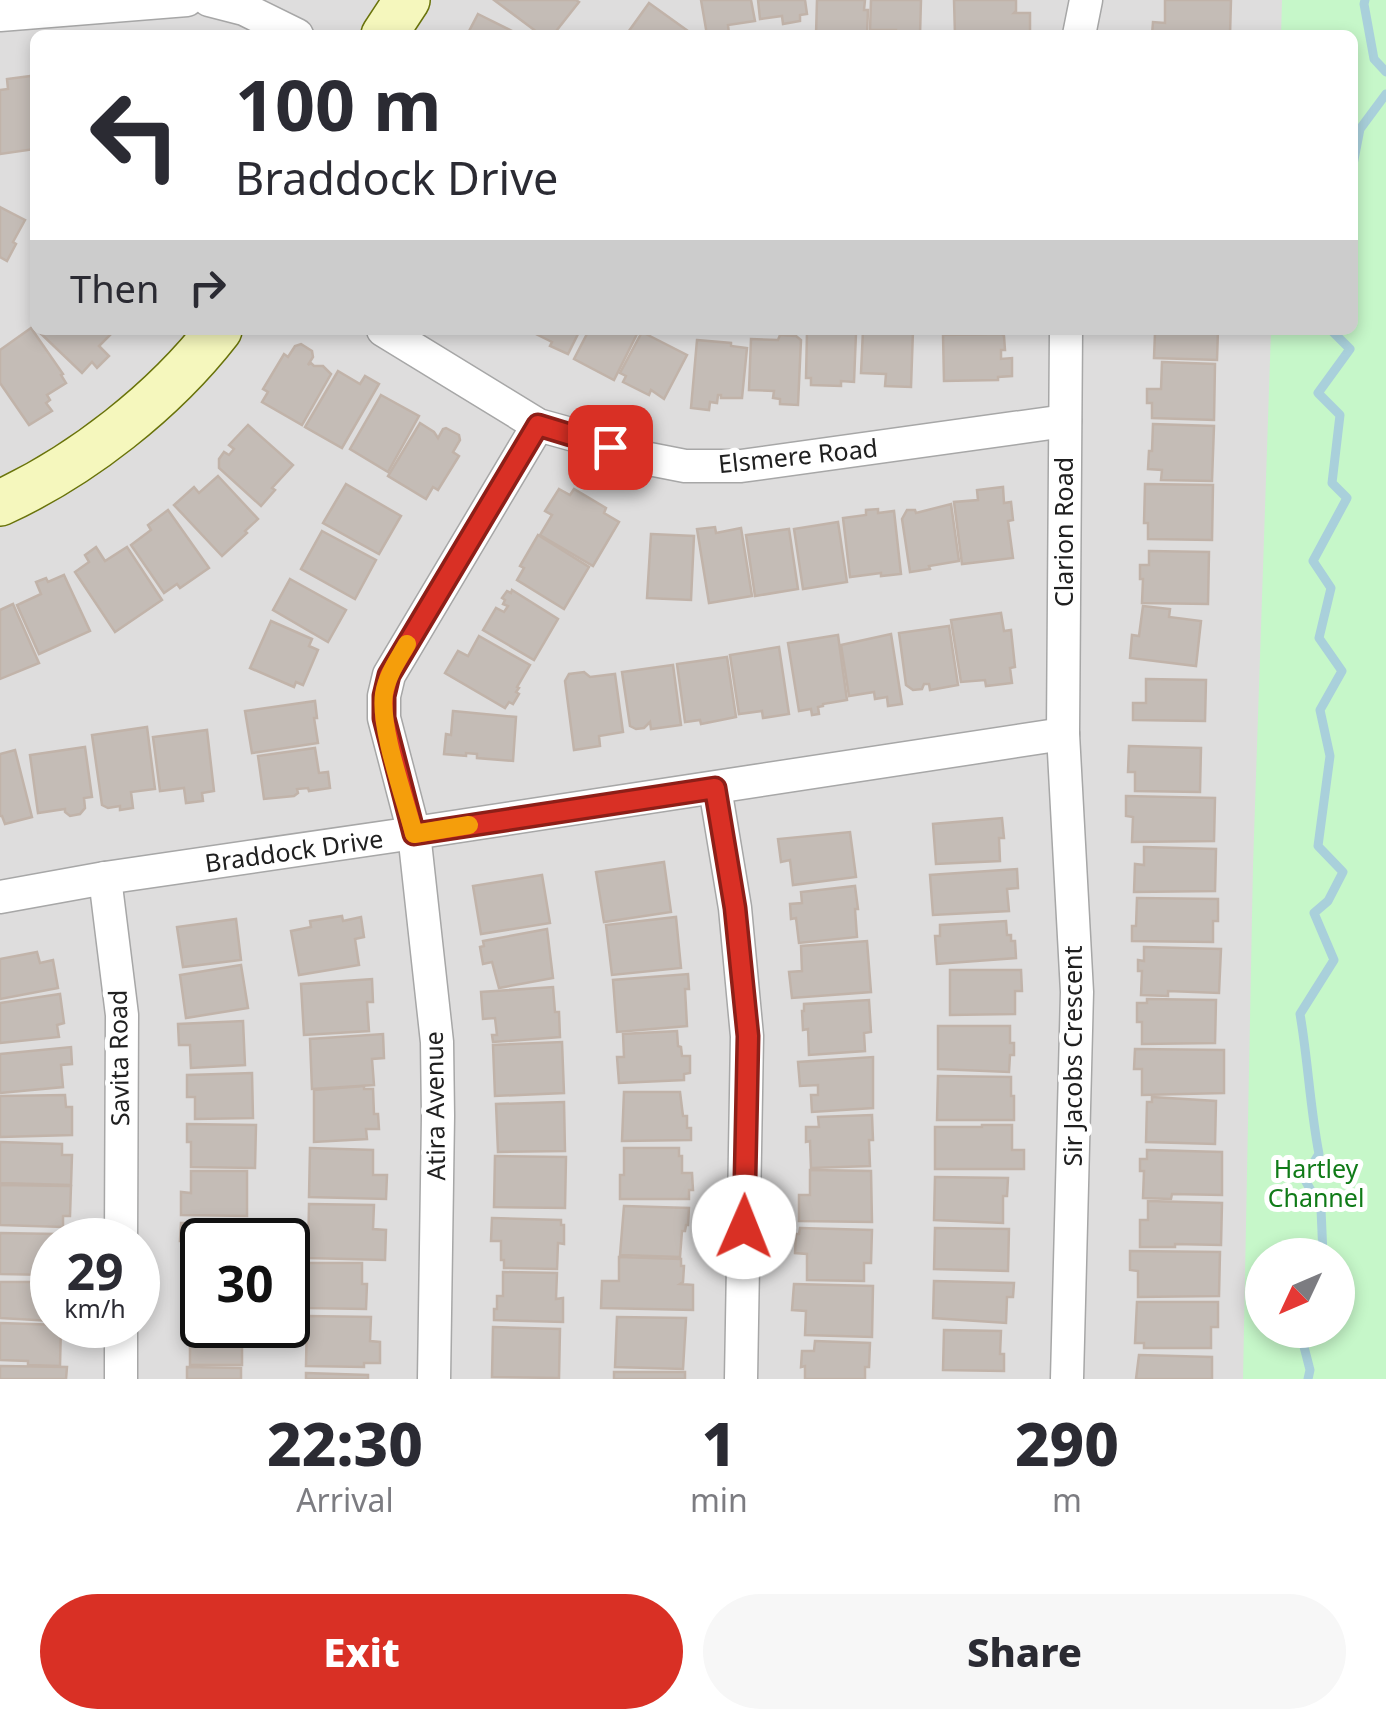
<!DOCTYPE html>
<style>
:root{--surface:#fff;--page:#f7f7f7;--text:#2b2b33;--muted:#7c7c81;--accent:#d93025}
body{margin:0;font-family:"Noto Sans",sans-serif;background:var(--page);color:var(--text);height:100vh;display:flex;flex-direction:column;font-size:38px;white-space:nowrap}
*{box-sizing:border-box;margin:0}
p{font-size:32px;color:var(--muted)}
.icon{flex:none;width:55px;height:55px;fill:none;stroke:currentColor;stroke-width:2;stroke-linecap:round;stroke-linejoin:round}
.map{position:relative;height:1379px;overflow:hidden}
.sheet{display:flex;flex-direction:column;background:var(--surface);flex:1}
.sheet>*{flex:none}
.hud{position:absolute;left:30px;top:30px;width:1328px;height:305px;border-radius:15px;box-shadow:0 5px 15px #0003;background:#fff;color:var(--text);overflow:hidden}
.needle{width:65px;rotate:226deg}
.fabs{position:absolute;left:1245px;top:1238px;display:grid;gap:20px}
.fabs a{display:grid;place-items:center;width:110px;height:110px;border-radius:50%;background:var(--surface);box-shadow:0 5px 15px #0003;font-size:50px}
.speed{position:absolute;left:30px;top:1218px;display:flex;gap:20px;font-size:50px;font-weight:700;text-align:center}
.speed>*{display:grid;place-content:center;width:130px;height:130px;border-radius:50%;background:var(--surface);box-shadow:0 5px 15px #0003;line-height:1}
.speed small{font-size:25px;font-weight:400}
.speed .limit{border:5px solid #111;border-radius:15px;background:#fff;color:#111}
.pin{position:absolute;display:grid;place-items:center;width:85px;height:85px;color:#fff;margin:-42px;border-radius:20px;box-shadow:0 5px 15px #0006}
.me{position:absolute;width:110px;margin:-55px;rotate:1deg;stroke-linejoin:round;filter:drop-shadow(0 0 8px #0008)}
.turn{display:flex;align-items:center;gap:35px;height:210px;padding:0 40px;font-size:45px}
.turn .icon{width:130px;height:130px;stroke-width:2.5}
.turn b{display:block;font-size:70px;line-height:85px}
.then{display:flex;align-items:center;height:95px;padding:0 40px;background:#0003;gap:20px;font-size:38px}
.eta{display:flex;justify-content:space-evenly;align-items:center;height:170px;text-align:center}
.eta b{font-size:60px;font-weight:800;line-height:70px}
.action{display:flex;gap:20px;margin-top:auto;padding:20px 40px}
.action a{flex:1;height:115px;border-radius:60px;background:var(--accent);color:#fff;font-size:40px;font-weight:800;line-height:115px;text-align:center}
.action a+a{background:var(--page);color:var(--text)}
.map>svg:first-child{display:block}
.residential{fill:#dedddd;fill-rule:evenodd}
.park{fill:#c6f7c9;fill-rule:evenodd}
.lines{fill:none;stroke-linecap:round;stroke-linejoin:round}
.stream{stroke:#a9d0db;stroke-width:9}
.building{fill:#c4bcb6;stroke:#c1b3a9;stroke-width:2.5}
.street-casing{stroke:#a7a7a7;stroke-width:35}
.secondary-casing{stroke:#69730a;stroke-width:48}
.street{stroke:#fff;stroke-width:32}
.secondary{stroke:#f5f7bd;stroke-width:45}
.route-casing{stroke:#8d1f18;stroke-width:25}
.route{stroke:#d93025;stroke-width:18}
.slow{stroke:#f59e0b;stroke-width:18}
.labels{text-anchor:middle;stroke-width:10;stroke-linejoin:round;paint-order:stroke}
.street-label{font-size:25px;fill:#202020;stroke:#fff}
.park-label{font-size:25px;fill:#107b18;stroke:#fff}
</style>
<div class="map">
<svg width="1386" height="1379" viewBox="0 0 1386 1379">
<rect width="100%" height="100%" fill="#f0ede6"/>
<path class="residential" d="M0 0H1386V1379H0ZM35 35H1352V330H35ZM52 1240H138V1325H52ZM202 1240H288V1325H202ZM1262 1255H1338V1330H1262Z"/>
<path class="park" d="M1282 0H1386V1379H1243L1253 865 1271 330H1352V35H1281ZM1262 1255H1338V1330H1262Z"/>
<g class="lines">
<g class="stream">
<path d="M1365 0 1364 4 1374 59 1386 72"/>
<path d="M1352 170 1360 129 1386 94"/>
<path d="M1323 1255 1321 1209 1304 1178 1319 1154C1310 1108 1308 1060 1300 1014L1334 960 1314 913 1328 901 1343 872 1318 846 1330 756 1320 710 1342 671 1319 638 1331 588 1313 561 1347 498 1332 483 1340 415 1318 393 1350 349 1331 330"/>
<path d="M1306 1330 1301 1335 1310 1370 1308 1379"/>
</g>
</g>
<g class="building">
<path d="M494 0H576L579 2 553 35H541Z"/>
<path d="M701 0H751L755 21 728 25 729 34 707 35Z"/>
<path d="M758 0H805L807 14 800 15V21L783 24 782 16 760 19Z"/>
<path d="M817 0H865L864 10H868L867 35H816Z"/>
<path d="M871 0H921L920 35H896V30H870Z"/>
<path d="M954 0H1016V11L1014 13H1030V35H955Z"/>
<path d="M1165 0H1231L1230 35H1152L1153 22 1165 23Z"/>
<path d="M649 3 688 31 685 35H626Z"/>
<path d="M478 14 520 35H467Z"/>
<path d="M31 76 35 109V149L0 154V90L8 89 7 79Z"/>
<path d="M0 207 25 220 13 242 16 244 7 261 0 257Z"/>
<path d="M31 328 63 374 61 375 66 383 47 395 50 400 46 403 52 411 29 425 0 383V350Z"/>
<path d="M37 330H115L99 346 109 356 97 368 92 362 82 373Z"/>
<path d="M536 330H580L568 354 550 346 552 342 536 334 538 331Z"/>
<path d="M589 330H639L614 380 574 359Z"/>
<path d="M863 330H913L911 387 885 386 886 374 861 373Z"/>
<path d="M1148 330H1218L1217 360 1154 358 1155 333H1148Z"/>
<path d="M642 332 687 355 664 399 651 390 649 395 623 382 626 376 620 373Z"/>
<path d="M807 332 856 333 854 382 841 381V386L811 385V378H806Z"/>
<path d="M1002 334 1004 336 1005 350H1001V359L1012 358V376L998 377V380L944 381 943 335Z"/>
<path d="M780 335 796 336 801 340 798 405 780 404V399L773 398 774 391 749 390 751 339 778 340Z"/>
<path d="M697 340 731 343V346L747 348 742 398H721V395H718L717 403 710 402 709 410 691 408Z"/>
<path d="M301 344 312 351 313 357 308 365 311 363 314 366H323L331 374 302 425 262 402 268 392 263 389 284 354 288 357 295 346Z"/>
<path d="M1162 362 1215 364 1214 420 1152 418V403H1147V389H1161Z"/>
<path d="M338 371 360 384 365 376 379 384 342 448 305 427Z"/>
<path d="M381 395 419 416 388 472 350 449Z"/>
<path d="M420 423 434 432 438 438 443 429 446 428 459 435 460 440 453 452 459 456 438 490 433 487 426 499 388 476Z"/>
<path d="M1153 424 1214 426 1212 481 1161 480 1162 470 1148 469 1149 451H1152Z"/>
<path d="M248 425 293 465 272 488 275 490 261 506 219 468V459L224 452 229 455 234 449 229 445Z"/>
<path d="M218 476 258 519 245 531 247 533 222 556 174 505 194 487 199 493Z"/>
<path d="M346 484 401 516 379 554 323 523Z"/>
<path d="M1145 484 1213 485 1212 540 1148 539V523H1144Z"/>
<path d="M1003 487 1004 503 1011 502 1013 520 1008 521 1013 558 962 564 954 502 978 500 977 490Z"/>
<path d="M559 489 570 495 574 489 606 508 604 513 619 522 593 566 540 535 552 515 545 511Z"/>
<path d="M951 504 959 561 929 566 930 569 910 572 902 519 907 510H915L916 513Z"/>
<path d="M878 509V513L894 511 901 574 881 576V573L850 577 843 518 866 515V510Z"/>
<path d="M168 510 209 568 180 588 177 584 164 593 131 545 151 530 148 525Z"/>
<path d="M838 522 847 582 803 589 794 529Z"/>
<path d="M715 527 716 533 741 528 752 596 709 603 697 529Z"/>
<path d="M789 529 798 589 755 596 746 535Z"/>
<path d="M322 531 376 560 355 599 301 569Z"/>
<path d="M651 534 694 536 691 600 647 598Z"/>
<path d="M538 535 589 567 564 609 517 580 524 568 520 566Z"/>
<path d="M96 547 105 561 127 547 162 600 115 632 75 572 89 562 85 555Z"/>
<path d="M1149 551 1209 552 1208 604 1142 603 1143 579H1140V565H1149Z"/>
<path d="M64 575 90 631 39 654 17 605 41 594 36 582 46 578 48 582Z"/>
<path d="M290 579 346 610 328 642 273 610Z"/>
<path d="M512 590 558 619 534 660 483 630 496 608 504 612 508 606 503 604 505 600 502 598 507 591 511 593Z"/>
<path d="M13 604 39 663 0 679V610Z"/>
<path d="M1143 606 1170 609 1169 617 1201 621 1196 666 1130 658 1132 635 1139 636Z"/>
<path d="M1001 613 1004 631 1011 630 1015 667 1010 668 1012 683 986 686 985 680 961 682 951 620Z"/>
<path d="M271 621 312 639 309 646 318 650 303 685 296 682 294 687 250 668Z"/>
<path d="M949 626 958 685 930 690 929 684H924L922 689 913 690 906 685 899 633Z"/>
<path d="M891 634 902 704 888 706 887 697 875 699 874 692 849 696 841 645Z"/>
<path d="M838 635 847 700 823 704V706L818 707 819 714 812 715 811 709 799 711 788 643Z"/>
<path d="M479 636 530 665 517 687 519 688 516 692 519 694 513 704 509 702 505 708 445 673 458 651 468 656Z"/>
<path d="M779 647 789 714 763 718 762 711 739 714 730 655Z"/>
<path d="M727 657 736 717 701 724 700 720 685 722 677 664Z"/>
<path d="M673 665 681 725 651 729 650 722 644 728 636 729 630 726 622 672Z"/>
<path d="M584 672 590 677 615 674 623 732 599 736 600 746 574 750 565 681 569 674Z"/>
<path d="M1146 679 1206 680 1205 721 1133 720V703H1146Z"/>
<path d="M315 701 317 718H314L318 743 252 753 245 711Z"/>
<path d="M453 711 516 717 513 761 477 758V754L466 753V756L444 754 446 734 451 735Z"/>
<path d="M147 727 155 789 131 792 133 808 120 810V806L108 808 102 805 92 735Z"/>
<path d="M207 730 214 791 202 793 203 801 186 803 184 788 160 791 153 737Z"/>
<path d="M1129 746 1201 748 1200 792 1135 791V772H1128Z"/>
<path d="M85 747 92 797 84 798 85 808 80 814 70 816 65 812V809L38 813 30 755Z"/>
<path d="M315 748 319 773 328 772 330 788 309 791 308 788 297 789 298 793 294 796 264 799 258 756Z"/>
<path d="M15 750 32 817 5 824 2 816H0V754Z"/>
<path d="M1126 796 1215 798 1214 841 1132 842 1133 817 1126 816Z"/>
<path d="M1002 818 1004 838H999L1000 861 936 864 933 824Z"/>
<path d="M850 832 856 877 793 885 790 860 781 862 778 839Z"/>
<path d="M1144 847 1216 849 1215 891 1134 892 1135 864 1144 865Z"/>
<path d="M664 862 671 912 604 922 596 872Z"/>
<path d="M1017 869 1018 888 1007 889 1009 911 933 915 930 875Z"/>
<path d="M542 875 550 923 481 934 473 886Z"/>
<path d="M855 886 858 909H855L857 937 799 943 796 918 791 919 790 904 802 903 801 892Z"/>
<path d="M1137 898 1218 899V921H1213V942L1132 941V926H1136Z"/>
<path d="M342 916 343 921 361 917 364 937 355 939 359 965 299 975 291 931 311 927 310 921Z"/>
<path d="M676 917 681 968 612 975 606 925Z"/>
<path d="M236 919 241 960 183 967 177 927Z"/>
<path d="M1006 921 1007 935H1011V941H1015L1016 958 937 964 935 936H940V925Z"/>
<path d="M547 929 553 978 499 988 492 962 483 964 480 947 484 946 483 941Z"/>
<path d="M867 941 871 992 792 998 789 972 802 971 801 946Z"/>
<path d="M1144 947 1221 949 1219 993 1168 991V996L1141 995 1142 971H1138V960L1144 961Z"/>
<path d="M37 952 40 963 53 960 58 988 0 999V959Z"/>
<path d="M241 965 248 1008 186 1018 180 975Z"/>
<path d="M950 970H1021L1022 991H1015V1014L950 1015Z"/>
<path d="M688 974 689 989H685L687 1026 617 1032 613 980Z"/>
<path d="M372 979 373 1002H367L369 1031 304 1035 301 984Z"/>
<path d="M553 987 555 1012H559L560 1037 493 1042 492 1035H497L495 1018 483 1019 481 992Z"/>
<path d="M60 994 64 1023 57 1025 59 1037 0 1043V1003Z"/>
<path d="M1147 999 1216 1000 1215 1043 1142 1044V1022H1137V1003H1147Z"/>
<path d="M869 1000 871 1032 864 1033 865 1051 809 1055 808 1029 803 1030 802 1011H804V1004Z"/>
<path d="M243 1021 245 1065 191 1068 190 1045H179L178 1024Z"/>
<path d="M938 1026H1010V1043H1014V1055H1010L1009 1072 938 1069Z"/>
<path d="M677 1031 678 1046 681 1047 682 1056H690V1073L684 1074V1080L619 1083 617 1057H624L623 1034Z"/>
<path d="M383 1034 384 1058 372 1059 374 1085 312 1089 310 1039Z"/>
<path d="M562 1042 564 1093 495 1096 493 1045Z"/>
<path d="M71 1047 72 1064 61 1065 63 1087 0 1093V1054Z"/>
<path d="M1135 1049 1224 1050V1093L1142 1095V1069H1134Z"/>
<path d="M873 1057V1108L812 1112 811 1095H818V1085L800 1086 798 1062Z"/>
<path d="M252 1073 253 1118 195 1119V1097H187V1075Z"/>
<path d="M938 1076 1011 1077V1096H1014V1120H937Z"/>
<path d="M364 1086V1089H373L374 1114H378L379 1129H366L367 1139 314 1142V1090Z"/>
<path d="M624 1092H680L683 1116H687V1128H691V1140L622 1141Z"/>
<path d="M65 1095 66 1107H72V1135L0 1137V1096Z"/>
<path d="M1152 1097 1216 1101 1215 1144 1146 1142 1147 1102H1152Z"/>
<path d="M564 1102 565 1151 498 1152 496 1104Z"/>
<path d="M872 1115 873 1140H869L870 1166 811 1168 810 1141 806 1142V1127H819L818 1117Z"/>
<path d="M187 1124 256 1125 255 1168 191 1167V1142H187Z"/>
<path d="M982 1125H1012V1150H1024V1169H935V1127H982Z"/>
<path d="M0 1142 62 1144V1155H72L71 1185 0 1183Z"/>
<path d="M310 1148 373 1150V1175H387L386 1199 309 1197Z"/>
<path d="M624 1148H679V1156H682V1173H692L693 1190H689V1199H620V1175H624Z"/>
<path d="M1147 1150 1222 1152V1195L1172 1194 1171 1199 1143 1198 1144 1171H1140V1159H1147Z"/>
<path d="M495 1156 566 1157 565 1208 494 1207Z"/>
<path d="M810 1170 871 1171 872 1222 799 1221V1195H810Z"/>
<path d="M191 1171H247V1216L181 1215V1192L191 1193Z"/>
<path d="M935 1177 1008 1178 1007 1196H1003V1223L934 1220Z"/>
<path d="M0 1185 71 1186 70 1216H63V1227L0 1225Z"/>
<path d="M1148 1201 1222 1203 1221 1245 1175 1244V1247H1140V1220H1148Z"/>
<path d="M309 1204 374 1205 373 1229 386 1230 385 1260 308 1258Z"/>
<path d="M624 1206 689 1208 688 1225H686L685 1231H682L680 1257 620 1255Z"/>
<path d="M492 1218 561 1220V1225H564V1244L558 1243 557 1269 504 1268V1260H501V1241H491Z"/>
<path d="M191 1221 254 1223V1240H202V1267L195 1266V1248H193V1241H180L181 1223H192Z"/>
<path d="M800 1228 872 1230 871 1263H864V1281L807 1280V1254L795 1253 796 1234H799Z"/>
<path d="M935 1228 1009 1229 1008 1271 934 1269Z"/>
<path d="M0 1233 56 1234V1236H61V1240H52V1275L0 1274Z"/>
<path d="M1130 1251 1220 1252 1219 1296 1138 1297V1271L1130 1270Z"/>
<path d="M619 1257 681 1259V1266H684L683 1282 680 1284 693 1285V1310L601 1308 602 1281H619Z"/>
<path d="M308 1263H362V1284H367L366 1309 307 1308Z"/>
<path d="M196 1270H202V1316H187V1288H184V1271Z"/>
<path d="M503 1272 557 1273 556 1299 563 1298V1322L494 1320V1309H497V1296H503Z"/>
<path d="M934 1281 1014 1283 1013 1297H1007L1006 1323 933 1318Z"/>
<path d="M0 1282H52V1321L0 1318Z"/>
<path d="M794 1284 873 1286 872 1337 805 1335 806 1311 792 1310Z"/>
<path d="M1137 1302H1218V1327H1211V1348H1144V1343H1135Z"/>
<path d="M307 1316 371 1317 370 1341 380 1342V1363H364V1367L306 1366Z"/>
<path d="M617 1317 686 1318 683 1369 615 1367Z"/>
<path d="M183 1320H202V1325H247V1339H242V1365H190V1339H182Z"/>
<path d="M0 1323 61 1325 60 1366 28 1365V1361L0 1360Z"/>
<path d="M493 1327 560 1329 559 1378 492 1377Z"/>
<path d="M944 1330 1001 1331 1000 1354H1004V1371L943 1370Z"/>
<path d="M815 1341 870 1343 869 1367H865V1379H805V1366L801 1367 802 1351H814Z"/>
<path d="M1139 1355 1212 1357V1379H1136Z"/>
<path d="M0 1366 67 1367 66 1379H0Z"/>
<path d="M187 1367 241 1368V1379H187Z"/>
<rect x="614" y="1372" width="71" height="7"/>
<path d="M306 1373 368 1375V1379H306Z"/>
</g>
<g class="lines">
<defs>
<g id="street">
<path d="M209 0 244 9 297 35"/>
<path d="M0 15 187 0"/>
<path d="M1079 35 1086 0"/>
<path d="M383 330 538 425 585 438 634 456 685 466H741L1065 421"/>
<path d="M1066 330 1063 734 1077 992 1067 1379"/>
<path d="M715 788 735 908 747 1036 741 1379"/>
<path d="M105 878 122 1015 121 1240"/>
<path d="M0 897 105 878 414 833 1063 734"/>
<path d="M121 1379V1325"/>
<path d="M434 1379 438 1116 437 1042 414 833 384 718V696L389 675 538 425"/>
</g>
<g id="secondary">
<path d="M384 35 407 0"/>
<path d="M0 503C81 466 164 401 219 330"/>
</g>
</defs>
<use href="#street" class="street-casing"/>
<use href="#secondary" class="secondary-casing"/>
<use href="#street" class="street"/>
<use href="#secondary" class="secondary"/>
</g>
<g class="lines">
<defs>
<path id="route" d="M610 447 538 425 389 675 384 696V718L414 834 715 788 735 908 748 1036 744 1227"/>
</defs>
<use href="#route" class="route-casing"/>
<use href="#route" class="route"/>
<path class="slow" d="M407 644C398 660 387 675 384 694 379 727 405 799 414 834L469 825"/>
</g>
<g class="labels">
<g class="street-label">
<text transform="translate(798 456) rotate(-6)" y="9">Elsmere Road</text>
<text transform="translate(1064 532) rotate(-90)" y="9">Clarion Road</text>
<text transform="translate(294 851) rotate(-8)" y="9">Braddock Drive</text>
<text transform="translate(1073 1056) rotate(-90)" y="9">Sir Jacobs Crescent</text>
<text transform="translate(119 1058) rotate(-91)" y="9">Savita Road</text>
<text transform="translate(435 1106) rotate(-91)" y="9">Atira Avenue</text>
</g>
<g class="park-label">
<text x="1316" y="1178">Hartley<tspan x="1316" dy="29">Channel</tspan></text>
</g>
</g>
</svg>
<div class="fabs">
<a><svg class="needle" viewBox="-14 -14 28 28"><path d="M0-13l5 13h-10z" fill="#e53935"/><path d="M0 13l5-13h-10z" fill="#7c7c81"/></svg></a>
</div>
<div class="speed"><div>29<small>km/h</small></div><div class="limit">30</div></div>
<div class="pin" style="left:610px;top:447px;background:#d93025"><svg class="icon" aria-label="arrive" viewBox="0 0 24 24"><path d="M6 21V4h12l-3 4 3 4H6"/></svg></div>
<svg class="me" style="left:744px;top:1227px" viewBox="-20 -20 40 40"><circle r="19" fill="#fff"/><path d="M0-13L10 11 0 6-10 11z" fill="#d93025"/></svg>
<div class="hud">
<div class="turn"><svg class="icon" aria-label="left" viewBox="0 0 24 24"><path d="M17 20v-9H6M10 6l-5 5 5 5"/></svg><div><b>100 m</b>Braddock Drive</div></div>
<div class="then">Then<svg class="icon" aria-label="right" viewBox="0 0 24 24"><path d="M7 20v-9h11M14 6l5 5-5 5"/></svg></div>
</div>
</div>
<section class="sheet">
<div class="eta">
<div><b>22:30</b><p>Arrival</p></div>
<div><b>1</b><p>min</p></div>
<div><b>290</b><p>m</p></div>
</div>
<div class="action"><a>Exit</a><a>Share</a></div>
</section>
